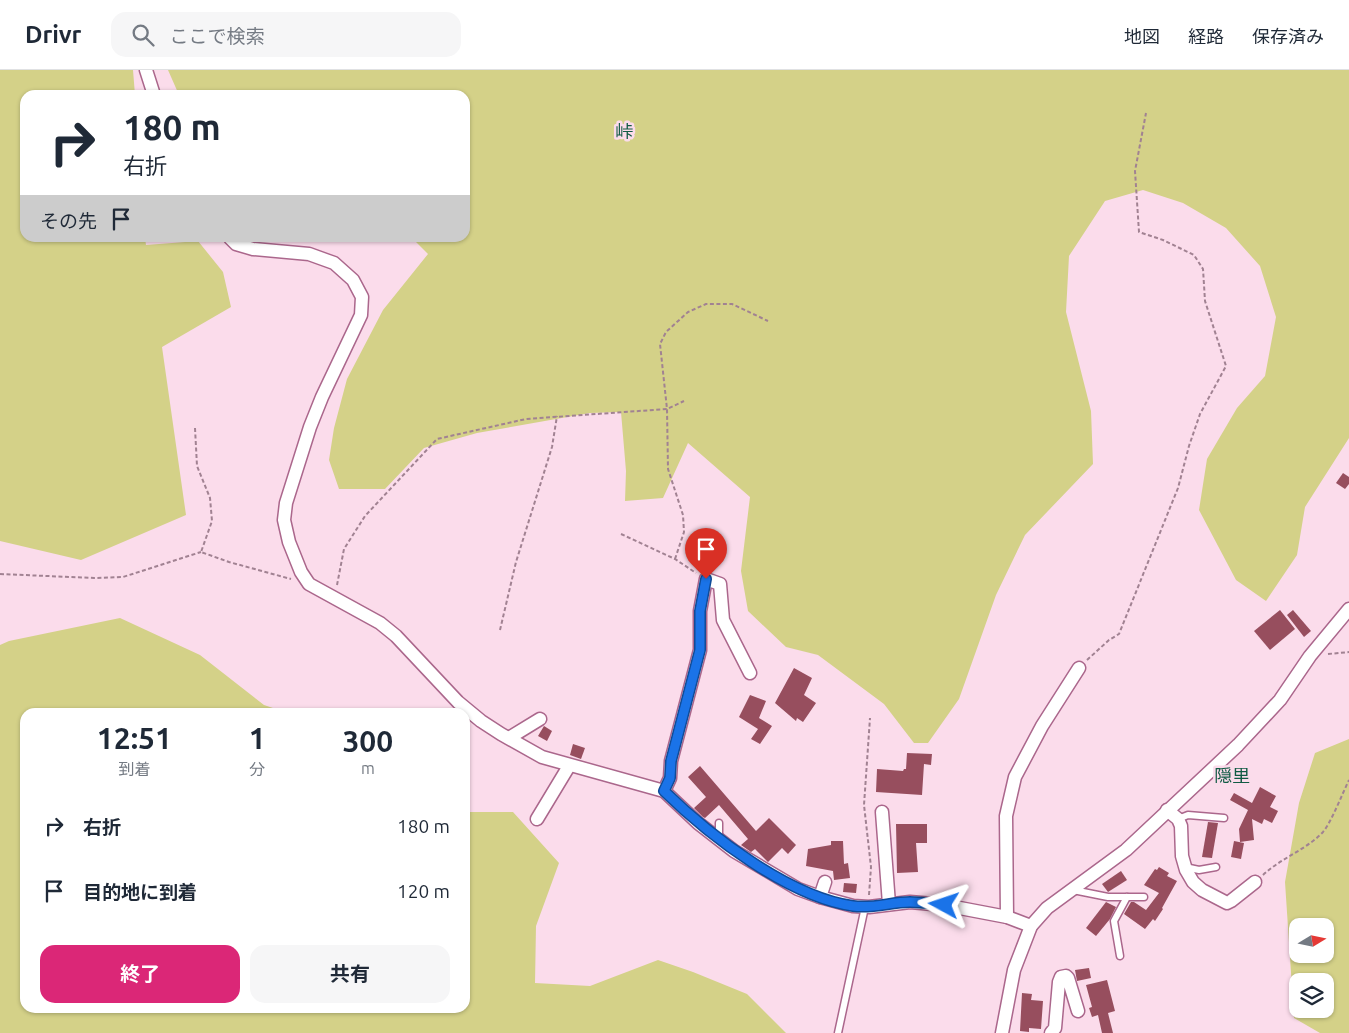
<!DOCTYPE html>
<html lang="ja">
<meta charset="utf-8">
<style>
:root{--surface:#fff;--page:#f6f6f7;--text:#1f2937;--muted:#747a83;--line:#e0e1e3;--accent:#db2777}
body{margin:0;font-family:Ubuntu,"Noto Sans JP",sans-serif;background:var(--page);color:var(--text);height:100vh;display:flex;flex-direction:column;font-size:19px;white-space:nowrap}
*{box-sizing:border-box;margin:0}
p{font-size:16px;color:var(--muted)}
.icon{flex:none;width:28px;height:28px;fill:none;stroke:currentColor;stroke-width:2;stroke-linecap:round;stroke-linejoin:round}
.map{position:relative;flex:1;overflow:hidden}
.drawer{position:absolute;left:20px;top:638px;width:450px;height:305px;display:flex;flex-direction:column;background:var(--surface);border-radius:15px;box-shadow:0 1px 4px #0004}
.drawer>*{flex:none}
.hud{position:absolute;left:20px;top:20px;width:450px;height:152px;border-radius:15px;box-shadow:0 1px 4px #0004;background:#fff;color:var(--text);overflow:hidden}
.needle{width:32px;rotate:80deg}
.fabs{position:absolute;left:1289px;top:848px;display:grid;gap:10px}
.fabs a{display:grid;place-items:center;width:45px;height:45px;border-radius:10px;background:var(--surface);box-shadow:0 1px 4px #0004;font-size:25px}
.pin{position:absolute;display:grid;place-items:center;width:42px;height:42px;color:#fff;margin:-51px -21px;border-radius:50% 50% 50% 0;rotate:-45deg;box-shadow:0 0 5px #0007}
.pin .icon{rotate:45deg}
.me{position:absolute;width:55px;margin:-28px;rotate:275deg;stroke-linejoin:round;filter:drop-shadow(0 0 4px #0008)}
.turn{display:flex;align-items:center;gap:18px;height:105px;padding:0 20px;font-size:22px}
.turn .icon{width:65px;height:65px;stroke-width:2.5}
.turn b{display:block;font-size:35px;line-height:42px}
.then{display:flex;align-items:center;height:48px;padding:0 20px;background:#0003;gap:10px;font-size:19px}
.eta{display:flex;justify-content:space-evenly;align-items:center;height:85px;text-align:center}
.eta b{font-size:30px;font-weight:700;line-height:35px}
.primary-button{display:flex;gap:10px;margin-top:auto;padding:10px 20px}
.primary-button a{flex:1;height:58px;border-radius:15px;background:var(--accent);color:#fff;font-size:20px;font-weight:700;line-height:58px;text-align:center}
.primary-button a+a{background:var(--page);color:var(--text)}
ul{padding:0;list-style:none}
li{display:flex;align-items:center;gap:15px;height:65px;padding:0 20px}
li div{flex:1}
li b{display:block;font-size:19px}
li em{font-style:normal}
header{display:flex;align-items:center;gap:30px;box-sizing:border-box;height:70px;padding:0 25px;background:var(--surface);border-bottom:1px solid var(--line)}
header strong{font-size:24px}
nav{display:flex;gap:28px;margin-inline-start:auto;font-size:18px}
.search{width:350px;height:45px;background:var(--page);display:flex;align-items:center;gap:12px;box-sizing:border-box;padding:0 18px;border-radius:15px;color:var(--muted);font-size:19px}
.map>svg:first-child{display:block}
.green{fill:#d4d188;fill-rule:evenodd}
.building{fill:#974e5e}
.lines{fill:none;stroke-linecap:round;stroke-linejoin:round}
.service-casing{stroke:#ab678c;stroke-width:9}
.minor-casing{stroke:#ab678c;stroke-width:15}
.path{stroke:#a18292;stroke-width:2;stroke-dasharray:4 2.5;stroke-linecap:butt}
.service{stroke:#fff;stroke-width:6}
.minor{stroke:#fff;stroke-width:12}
.route-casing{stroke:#114b97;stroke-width:12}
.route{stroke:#1a73e8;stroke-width:9}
.labels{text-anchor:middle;stroke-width:5;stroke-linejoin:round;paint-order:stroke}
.quarter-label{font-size:18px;fill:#115b44;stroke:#fbdceb}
</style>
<header>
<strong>Drivr</strong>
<div class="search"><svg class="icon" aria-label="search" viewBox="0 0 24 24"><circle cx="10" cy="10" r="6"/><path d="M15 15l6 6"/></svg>ここで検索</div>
<nav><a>地図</a><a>経路</a><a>保存済み</a></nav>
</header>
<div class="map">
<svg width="1349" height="963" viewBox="0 0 1349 963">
<rect width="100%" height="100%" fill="#fbdceb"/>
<g class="green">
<path d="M0 0H133L135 25H25V168H145L146 175 198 171 223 202 231 237 162 277 186 445 81 490 0 471Z"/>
<path d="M168 0H1349V368L1305 437 1297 485 1266 531 1236 510 1199 440 1207 389 1237 338 1265 306 1276 247 1260 196 1226 158 1183 133 1143 120 1105 131 1069 186 1066 242 1091 341 1093 394 1025 465 996 525 959 629 928 673H914L884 634 818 585 786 577 748 541 741 501 750 427 688 373 663 428 625 431 626 401 621 342 590 343 477 363 424 378 385 419H339L329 390 334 358 347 309 383 240 428 184 412 168H465V25H179Z"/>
<path d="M120 548 200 585 264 635 285 642H25V938H465V742H513L559 793 536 856 535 913 590 916 658 890 693 902 747 924 786 963H0V575L9 571Z"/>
<path d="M1349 669V963H1320L1294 948 1285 812 1299 733 1315 683ZM1298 856H1325V884H1298ZM1298 911H1325V939H1298Z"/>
</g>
<g class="building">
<path d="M1343 403 1349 407V414L1345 419 1336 413Z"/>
<path d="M1280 540 1295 559 1270 580 1254 561Z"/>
<path d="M1293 540 1311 561 1304 567 1287 545Z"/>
<path d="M794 598 812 608 804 625 816 633 803 652 797 648 796 651 775 633Z"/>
<path d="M750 625 766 631 759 648 772 656 760 674 751 669 758 659 739 647Z"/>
<path d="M544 656 552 661 547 671 538 666Z"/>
<path d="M573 674 585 678 581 689 570 685Z"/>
<path d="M907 683 932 684 931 695 924 694 922 725 876 722 877 699 903 701 904 699H906Z"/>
<path d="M700 696 756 761 769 748 796 775 788 784 782 778 768 792 755 779 751 782 741 775 748 769 719 735 705 748 703 747 694 738 706 727 688 707Z"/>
<path d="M1260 717 1276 726 1270 737 1278 741 1272 753 1264 749 1262 754 1252 749 1254 770 1240 772 1239 759 1248 740 1230 730 1234 723 1252 733Z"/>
<path d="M1208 752 1218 753 1212 788 1202 787Z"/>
<path d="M896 754H927V773H916L918 802 897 803Z"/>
<path d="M831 771H843L844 794 848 793 850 808 834 810 833 801 806 796 808 779 831 775Z"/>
<path d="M1234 771 1244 773 1241 789 1231 787Z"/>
<path d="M1159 797 1169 803 1167 806 1177 811 1162 838 1163 839 1155 851 1153 849 1145 859 1124 844 1131 832H1134L1146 840 1159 823 1144 815 1155 799 1157 800Z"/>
<path d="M1121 801 1127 810 1108 822 1102 814Z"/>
<path d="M844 813 857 814 856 823 843 822Z"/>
<path d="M1106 832 1116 837 1110 849 1096 866 1086 858Z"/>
<path d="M1089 898 1091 908 1077 911 1075 900Z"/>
<path d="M1107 910 1115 941 1108 943 1113 963H1102L1098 945 1092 947 1089 938 1092 937 1086 915Z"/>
<path d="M1022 923 1032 924 1031 930 1043 931 1041 959 1029 958V962L1020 961Z"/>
</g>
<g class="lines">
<defs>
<g id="service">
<path d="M1178 749 1188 745 1224 748"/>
<path d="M719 753V768"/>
<path d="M1185 797 1199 800 1216 797"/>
<path d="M1073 820 1108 827H1144"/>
<path d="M1120 886 1114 851 1127 827"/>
<path d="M838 963 865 837"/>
</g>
<g id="minor">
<path d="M146 0 154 25"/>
<path d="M230 168 236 174 253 179 309 184 334 193 353 210 362 227 361 245 322 327 310 357 286 433 284 450 289 472 301 502 309 514 380 553 396 566 458 632 481 651 501 664 542 687 664 721 698 753 734 781 798 819 820 827 853 836 869 837 910 832 944 835 1007 847 1031 856"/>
<path d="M509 668 540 649"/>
<path d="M664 721 670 708 671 691 700 580V541L706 509 720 514 723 550 750 603"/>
<path d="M1167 740 1178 749 1181 756 1182 786 1186 800 1193 812 1202 820 1227 833 1231 831 1255 812"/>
<path d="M882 742 889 834"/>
<path d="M537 749 569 696"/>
<path d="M820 827 825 812"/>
<path d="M1007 847 1006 746 1015 707 1042 656 1079 598"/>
<path d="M1002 963 1014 900 1031 856 1047 838 1126 780 1238 675 1280 630 1310 586 1349 539"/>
<path d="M1051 963 1055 958 1059 912 1061 907 1066 906 1068 908 1078 941"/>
</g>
</defs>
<use href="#service" class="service-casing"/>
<use href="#minor" class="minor-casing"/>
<g class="path">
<path d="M195 358 197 396 210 428 212 451 201 482 229 492 291 509"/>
<path d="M621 464 675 489 696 503"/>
<path d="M675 489 684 462 683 445 668 399 667 339 660 274 666 262 688 242 706 234H732L768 251"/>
<path d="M0 504 94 508 123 507 201 482"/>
<path d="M337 515 344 479 365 446 437 369 526 349 667 339 684 331"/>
<path d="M500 560 516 492 552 377 557 346"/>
<path d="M1328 584 1349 582"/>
<path d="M1087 590 1109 570 1119 564 1178 418 1189 376 1200 344 1226 296 1205 231 1203 199 1194 185 1163 170 1139 162 1135 101 1146 43"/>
<path d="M1263 805C1281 788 1306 780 1323 762 1331 753 1343 722 1349 710"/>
<path d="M869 825 871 797 864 735 870 648"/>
</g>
<use href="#service" class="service"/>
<use href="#minor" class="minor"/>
</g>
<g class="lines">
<defs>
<path id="route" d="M706 509 700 541V580L671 691 670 708 664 721C710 766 789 827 853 836 873 839 891 832 910 832 921 832 933 834 944 835"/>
</defs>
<use href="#route" class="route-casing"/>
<use href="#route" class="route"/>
</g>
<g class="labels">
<g class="quarter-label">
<text x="624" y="68">峠</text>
<text x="1232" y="712">隠里</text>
</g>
</g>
</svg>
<div class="fabs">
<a><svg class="needle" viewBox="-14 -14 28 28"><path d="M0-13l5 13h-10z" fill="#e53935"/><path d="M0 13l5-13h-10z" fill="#747a83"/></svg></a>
<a><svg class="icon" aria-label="layers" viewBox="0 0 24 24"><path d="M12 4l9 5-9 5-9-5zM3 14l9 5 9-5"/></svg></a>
</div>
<div class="pin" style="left:706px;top:509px;background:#d93025"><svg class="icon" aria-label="arrive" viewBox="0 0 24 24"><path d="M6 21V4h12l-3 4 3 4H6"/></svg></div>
<svg class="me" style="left:944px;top:835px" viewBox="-20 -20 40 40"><path d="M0-17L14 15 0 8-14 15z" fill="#1a73e8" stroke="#fff" stroke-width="4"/></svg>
<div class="hud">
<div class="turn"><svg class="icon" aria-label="right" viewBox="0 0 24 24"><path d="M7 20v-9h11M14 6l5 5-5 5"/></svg><div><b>180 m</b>右折</div></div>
<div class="then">その先<svg class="icon" aria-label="arrive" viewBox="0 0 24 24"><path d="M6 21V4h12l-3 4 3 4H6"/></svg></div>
</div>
<section class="drawer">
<div class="eta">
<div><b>12:51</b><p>到着</p></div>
<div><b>1</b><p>分</p></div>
<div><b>300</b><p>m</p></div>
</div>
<ul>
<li><svg class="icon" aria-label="right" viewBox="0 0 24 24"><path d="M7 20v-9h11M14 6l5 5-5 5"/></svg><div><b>右折</b></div><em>180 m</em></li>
<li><svg class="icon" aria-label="arrive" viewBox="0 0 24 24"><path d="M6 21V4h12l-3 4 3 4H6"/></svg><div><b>目的地に到着</b></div><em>120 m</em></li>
</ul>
<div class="primary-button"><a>終了</a><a>共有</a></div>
</section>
</div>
